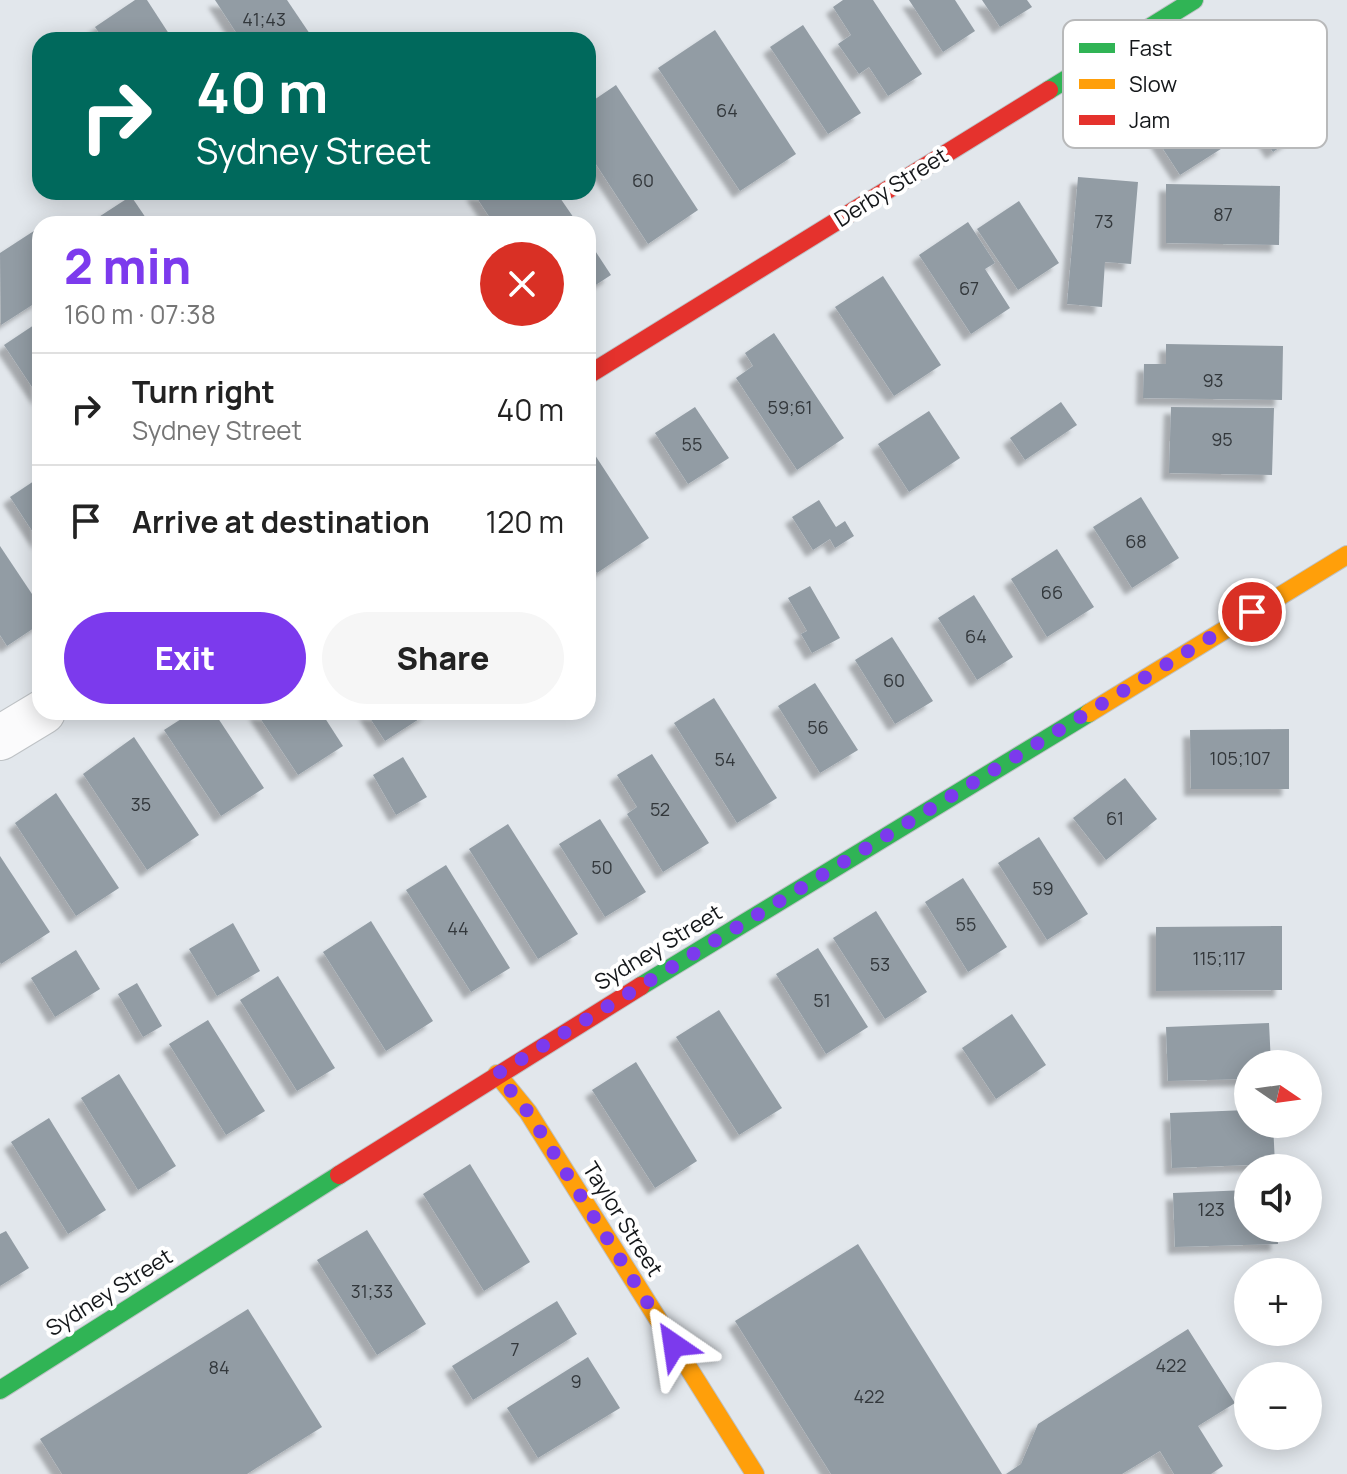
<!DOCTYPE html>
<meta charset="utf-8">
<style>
:root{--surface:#fff;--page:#f6f6f6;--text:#222;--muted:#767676;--line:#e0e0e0;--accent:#7c3aed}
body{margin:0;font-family:Manrope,sans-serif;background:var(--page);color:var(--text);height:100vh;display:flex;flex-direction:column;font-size:30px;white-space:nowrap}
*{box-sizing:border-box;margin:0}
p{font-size:26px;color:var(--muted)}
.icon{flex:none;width:44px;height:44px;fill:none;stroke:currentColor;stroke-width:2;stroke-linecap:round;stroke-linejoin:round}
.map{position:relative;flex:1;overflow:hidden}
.side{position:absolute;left:32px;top:216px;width:564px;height:504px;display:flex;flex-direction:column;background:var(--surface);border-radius:24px;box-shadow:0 4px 20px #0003}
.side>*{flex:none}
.guide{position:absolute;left:32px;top:32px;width:564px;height:168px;border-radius:24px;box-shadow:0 4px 20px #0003;background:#00695c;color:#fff;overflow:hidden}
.needle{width:52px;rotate:103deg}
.tools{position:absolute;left:1234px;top:1050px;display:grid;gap:16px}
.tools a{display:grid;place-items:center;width:88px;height:88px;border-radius:50%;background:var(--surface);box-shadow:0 4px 20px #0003;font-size:40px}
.pin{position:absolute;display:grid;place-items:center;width:68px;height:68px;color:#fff;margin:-34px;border:4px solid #fff;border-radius:50%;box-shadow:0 2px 8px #0007}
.me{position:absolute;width:88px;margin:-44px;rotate:328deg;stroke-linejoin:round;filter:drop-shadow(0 0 6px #0008)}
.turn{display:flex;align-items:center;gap:28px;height:168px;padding:0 32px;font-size:36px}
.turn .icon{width:104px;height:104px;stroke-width:2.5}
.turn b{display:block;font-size:56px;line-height:68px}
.round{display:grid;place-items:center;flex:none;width:84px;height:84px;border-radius:42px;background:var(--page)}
.overview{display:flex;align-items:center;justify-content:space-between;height:136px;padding:0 32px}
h1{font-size:48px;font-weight:800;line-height:60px;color:var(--accent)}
.cta{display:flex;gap:16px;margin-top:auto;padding:16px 32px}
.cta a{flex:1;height:92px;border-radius:48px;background:var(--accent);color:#fff;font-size:32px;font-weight:800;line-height:92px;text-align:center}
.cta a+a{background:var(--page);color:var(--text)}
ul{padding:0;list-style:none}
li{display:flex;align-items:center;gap:24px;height:112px;padding:0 32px;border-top:2px solid var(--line)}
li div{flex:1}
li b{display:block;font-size:30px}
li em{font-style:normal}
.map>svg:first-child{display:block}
.building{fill:#929ca4;filter:url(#shadow)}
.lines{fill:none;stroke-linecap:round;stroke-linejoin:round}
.street-casing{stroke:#bec2c5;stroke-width:46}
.fast-casing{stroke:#bec2c5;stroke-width:20}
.slow-casing{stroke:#bec2c5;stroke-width:20}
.jam-casing{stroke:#bec2c5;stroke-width:20}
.street{stroke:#fbfbfc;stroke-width:44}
.fast{stroke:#30b455;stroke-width:18}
.slow{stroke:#ff9f0a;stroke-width:18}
.jam{stroke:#e5322d;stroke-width:18}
.route{stroke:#7c3aed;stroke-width:14;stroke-dasharray:0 25.2}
.labels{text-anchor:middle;stroke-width:8;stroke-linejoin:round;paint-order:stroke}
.number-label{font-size:18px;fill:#33383c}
.street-label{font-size:22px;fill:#131619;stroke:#fff}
.key{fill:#fff;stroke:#b8b9ba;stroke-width:2}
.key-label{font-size:22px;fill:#131619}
</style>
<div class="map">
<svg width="1347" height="1474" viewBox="0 0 1347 1474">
<defs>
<filter id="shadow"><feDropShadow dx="-7" dy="7" stdDeviation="2" flood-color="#0004"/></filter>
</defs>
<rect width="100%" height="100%" fill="#e2e7ec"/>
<g class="building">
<path d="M135 0H147L173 40H104L95 27Z"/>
<path d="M215 0H287L314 40H241Z"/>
<path d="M843 0H873L922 74 888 96 869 67 859 74 838 44 851 35 833 7Z"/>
<path d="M909 0H955L975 31 943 52Z"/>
<path d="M982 0H1027L1032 7 1000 27Z"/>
<path d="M803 25 861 113 828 134 770 47Z"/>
<path d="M1254 27 1296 90 1277 102 1299 134 1273 152 1210 56Z"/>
<path d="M715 30 796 154 740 191 658 68Z"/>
<path d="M616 85 698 210 648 244 588 152V104Z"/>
<path d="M1184 87 1224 147 1180 175 1141 115Z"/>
<path d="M1078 177 1138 182 1131 264 1105 262 1102 307 1067 304Z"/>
<path d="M1166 184 1280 186 1279 245 1166 243Z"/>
<path d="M473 192H556L578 224H494Z"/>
<path d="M131 196 150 224H88Z"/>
<path d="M1019 201 1059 263 1018 290 977 229Z"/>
<path d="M968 222 995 263 985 269 1010 308 971 334 919 255Z"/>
<path d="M40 227V300L1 325 0 253Z"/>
<path d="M588 240 611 275 588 290Z"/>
<path d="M883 276 941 365 894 396 835 307Z"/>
<path d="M40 321V399L4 345Z"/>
<path d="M774 333 844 438 797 470 736 378 753 366 745 353Z"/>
<path d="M1166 344 1283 346 1282 400 1143 398 1144 364H1166Z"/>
<path d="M1061 402 1077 425 1025 460 1010 438Z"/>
<path d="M695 407 729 458 688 484 655 433Z"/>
<path d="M1171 407 1274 408 1272 475 1169 473Z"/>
<path d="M929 411 960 458 909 492 878 444Z"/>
<path d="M593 452 649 538 597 573 588 559V455Z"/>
<path d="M40 477V543L10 497Z"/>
<path d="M1141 497 1179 558 1132 588 1093 527Z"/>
<path d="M819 500 836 527 845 521 854 536 835 548 830 539 813 550 792 517Z"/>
<path d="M0 546 40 606V624L7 646 0 635Z"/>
<path d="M1057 549 1094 607 1047 637 1011 579Z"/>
<path d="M810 586 840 638 812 653 801 634 807 631 788 598Z"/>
<path d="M974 595 1013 657 977 680 938 618Z"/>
<path d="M892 637 933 701 895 724 855 660Z"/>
<path d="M815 683 858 750 820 773 778 706Z"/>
<path d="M714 698 777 798 737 823 674 723Z"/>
<path d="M192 712H214L264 788 221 816 164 730Z"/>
<path d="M256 712H321L343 746 298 775Z"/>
<path d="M366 712H430L385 741Z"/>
<path d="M1289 729V789H1191L1190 730Z"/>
<path d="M134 737 199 835 147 870 83 774Z"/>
<path d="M652 754 709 843 663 872 627 814 637 807 617 775Z"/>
<path d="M403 757 427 797 396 815 373 775Z"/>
<path d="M1125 778 1157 819 1106 860 1073 818Z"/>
<path d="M56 793 119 888 76 916 15 823Z"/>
<path d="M600 819 646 892 605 917 559 844Z"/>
<path d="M508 824 578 934 538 959 469 849Z"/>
<path d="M1039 837 1088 914 1047 940 998 863Z"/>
<path d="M0 856 50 932 1 964 0 962Z"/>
<path d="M446 865 510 968 471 992 406 890Z"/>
<path d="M963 878 1007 947 968 972 925 902Z"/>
<path d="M876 911 927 992 885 1019 833 938Z"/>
<path d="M371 921 433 1021 386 1051 323 952Z"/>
<path d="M233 923 260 971 217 996 189 949Z"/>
<path d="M1282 926V990L1156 991V927Z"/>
<path d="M818 948 868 1027 826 1054 776 974Z"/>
<path d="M76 950 100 989 55 1017 31 978Z"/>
<path d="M278 976 335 1068 297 1091 240 1000Z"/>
<path d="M137 983 162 1026 143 1037 118 994Z"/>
<path d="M719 1010 782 1108 739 1135 676 1037Z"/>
<path d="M1012 1014 1046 1065 996 1099 962 1048Z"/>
<path d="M208 1020 265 1111 226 1135 169 1044Z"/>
<path d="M1269 1023 1271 1064H1248V1079L1168 1081 1166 1027Z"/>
<path d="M636 1062 697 1161 655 1188 592 1090Z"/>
<path d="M119 1074 176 1166 138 1190 81 1098Z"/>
<path d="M1248 1110V1124H1273L1275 1164 1172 1168 1170 1113Z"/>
<path d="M49 1118 106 1210 68 1234 11 1142Z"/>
<path d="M470 1164 530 1262 484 1291 423 1194Z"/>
<path d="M1248 1190V1228H1277L1278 1244 1175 1247 1173 1193Z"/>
<path d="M367 1230 426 1324 377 1355 317 1260Z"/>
<path d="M6 1231 29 1268 0 1286V1234Z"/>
<path d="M858 1244 1002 1474H831L735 1321Z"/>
<path d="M557 1301 577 1334 473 1400 452 1366Z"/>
<path d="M248 1309 322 1427 247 1474H62L40 1439Z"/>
<path d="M1188 1329 1235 1403 1198 1426 1223 1466 1211 1474H1174L1160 1451 1122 1474H1006L1021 1464 1038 1424Z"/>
<path d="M588 1357 620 1408 538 1458 507 1408Z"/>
</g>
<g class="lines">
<defs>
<path id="street" d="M0 738 43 712"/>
<g id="fast">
<path d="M1049 90 1194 0"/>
<path d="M641 986 1089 713"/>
<path d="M0 1390 339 1175"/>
</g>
<g id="slow">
<path d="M1089 713 1347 555"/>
<path d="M497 1074 528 1112 755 1474"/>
</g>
<g id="jam">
<path d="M588 375 1049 90"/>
<path d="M339 1175 641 986"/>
</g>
</defs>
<use href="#street" class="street-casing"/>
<use href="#fast" class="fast-casing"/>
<use href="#slow" class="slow-casing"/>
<use href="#jam" class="jam-casing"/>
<use href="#street" class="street"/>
<use href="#fast" class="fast"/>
<use href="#slow" class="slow"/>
<use href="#jam" class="jam"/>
</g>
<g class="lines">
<path class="route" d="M674 1345 528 1112 497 1074 1252 612"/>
</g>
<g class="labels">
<g class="number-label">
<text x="264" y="26">41;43</text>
<text x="727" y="117">64</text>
<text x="643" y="187">60</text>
<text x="1223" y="221">87</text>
<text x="1104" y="228">73</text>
<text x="969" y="295">67</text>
<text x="1213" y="387">93</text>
<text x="790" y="414">59;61</text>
<text x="1222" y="446">95</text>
<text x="692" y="451">55</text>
<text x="1136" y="548">68</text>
<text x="1052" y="599">66</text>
<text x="976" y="643">64</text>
<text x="894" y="687">60</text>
<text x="818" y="734">56</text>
<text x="1240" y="765">105;107</text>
<text x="725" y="766">54</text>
<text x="141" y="811">35</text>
<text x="660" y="816">52</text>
<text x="1115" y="825">61</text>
<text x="602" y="874">50</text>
<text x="1043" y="895">59</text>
<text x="966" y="931">55</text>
<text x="458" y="935">44</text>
<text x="1219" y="965">115;117</text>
<text x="880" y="971">53</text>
<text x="822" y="1007">51</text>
<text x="1211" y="1216">123</text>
<text x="372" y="1298">31;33</text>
<text x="515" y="1356">7</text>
<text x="1171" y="1372">422</text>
<text x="219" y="1374">84</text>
<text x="576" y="1388">9</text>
<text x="869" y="1403">422</text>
</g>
<g class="street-label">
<text transform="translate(891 187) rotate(-32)" y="8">Derby Street</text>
<text transform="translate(658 947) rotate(-31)" y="8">Sydney Street</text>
<text transform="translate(623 1219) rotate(58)" y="8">Taylor Street</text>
<text transform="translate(109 1292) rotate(-32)" y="8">Sydney Street</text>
</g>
</g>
<rect x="1063" y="20" width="264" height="128" rx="12" class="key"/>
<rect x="1079" y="43" width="36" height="10" fill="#30b455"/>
<rect x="1079" y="79" width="36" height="10" fill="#ff9f0a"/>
<rect x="1079" y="115" width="36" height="10" fill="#e5322d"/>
<g class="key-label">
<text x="1129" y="56">Fast</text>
<text x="1129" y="92">Slow</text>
<text x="1129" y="128">Jam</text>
</g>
</svg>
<div class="tools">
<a><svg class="needle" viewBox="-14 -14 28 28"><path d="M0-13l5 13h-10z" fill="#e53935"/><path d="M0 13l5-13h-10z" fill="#767676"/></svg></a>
<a><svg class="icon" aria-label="sound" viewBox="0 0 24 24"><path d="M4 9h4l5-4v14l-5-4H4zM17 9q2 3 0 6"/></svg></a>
<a>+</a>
<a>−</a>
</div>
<div class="pin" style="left:1252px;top:612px;background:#d93025"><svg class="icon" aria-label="arrive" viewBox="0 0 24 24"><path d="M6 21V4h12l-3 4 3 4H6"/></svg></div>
<svg class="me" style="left:674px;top:1345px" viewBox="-20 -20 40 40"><path d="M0-17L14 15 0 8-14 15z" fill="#7c3aed" stroke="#fff" stroke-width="4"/></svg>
<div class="guide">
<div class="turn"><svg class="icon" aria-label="right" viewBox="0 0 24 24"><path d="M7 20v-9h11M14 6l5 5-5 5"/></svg><div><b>40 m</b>Sydney Street</div></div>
</div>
<section class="side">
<div class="overview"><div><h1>2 min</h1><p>160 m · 07:38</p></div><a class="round" style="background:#d93025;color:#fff"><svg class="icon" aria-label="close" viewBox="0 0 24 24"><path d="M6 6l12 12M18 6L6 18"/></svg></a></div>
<ul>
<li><svg class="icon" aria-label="right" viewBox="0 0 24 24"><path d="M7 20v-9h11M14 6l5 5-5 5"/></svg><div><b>Turn right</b><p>Sydney Street</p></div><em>40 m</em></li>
<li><svg class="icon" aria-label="arrive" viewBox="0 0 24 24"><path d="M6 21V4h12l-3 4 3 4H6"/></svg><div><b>Arrive at destination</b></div><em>120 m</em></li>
</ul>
<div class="cta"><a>Exit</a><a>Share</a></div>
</section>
</div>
